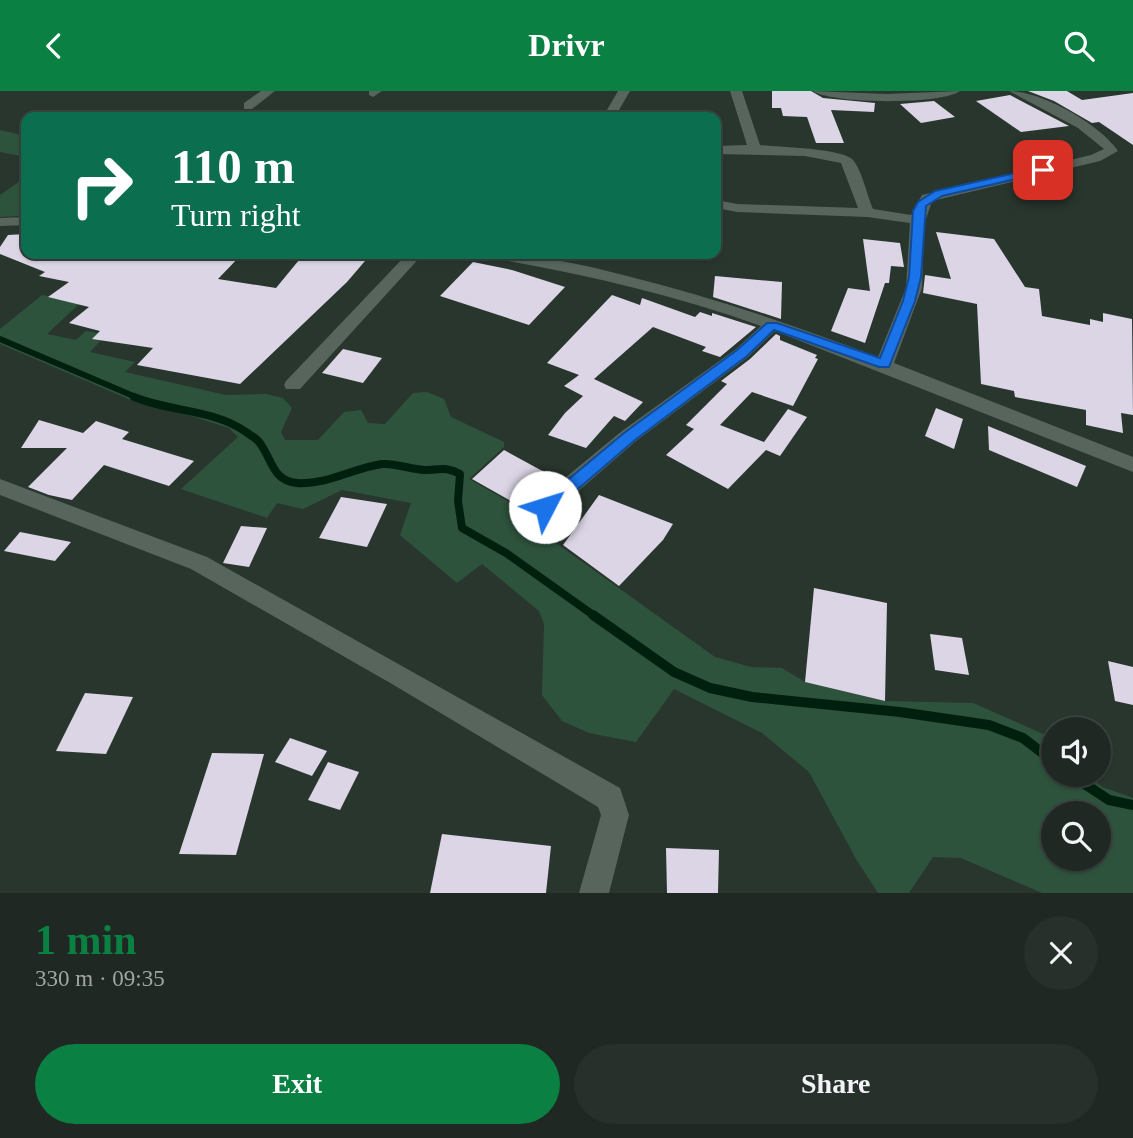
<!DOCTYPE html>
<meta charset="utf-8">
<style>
:root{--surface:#1f2822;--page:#27302a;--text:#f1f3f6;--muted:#a1a6a5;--line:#3c4440;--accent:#0b8043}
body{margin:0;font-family:"Times New Roman",serif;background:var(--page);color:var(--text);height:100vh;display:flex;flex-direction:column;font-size:26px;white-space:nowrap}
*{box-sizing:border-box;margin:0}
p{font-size:23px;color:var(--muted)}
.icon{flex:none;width:38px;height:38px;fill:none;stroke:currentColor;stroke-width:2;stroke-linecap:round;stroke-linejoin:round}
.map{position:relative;height:802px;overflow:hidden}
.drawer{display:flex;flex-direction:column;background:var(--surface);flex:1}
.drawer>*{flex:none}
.top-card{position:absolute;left:21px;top:21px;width:700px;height:147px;border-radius:14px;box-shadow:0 2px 5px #0004,0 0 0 2px var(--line);background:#0b6e4f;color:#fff;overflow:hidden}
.tools{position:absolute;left:1041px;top:626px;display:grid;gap:14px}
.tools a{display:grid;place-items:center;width:70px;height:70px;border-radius:50%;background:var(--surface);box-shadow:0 2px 5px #0004,0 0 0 2px var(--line);font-size:35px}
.pin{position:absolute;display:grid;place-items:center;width:60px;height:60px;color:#fff;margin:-30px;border-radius:14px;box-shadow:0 4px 10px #0006}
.me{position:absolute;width:77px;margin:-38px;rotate:50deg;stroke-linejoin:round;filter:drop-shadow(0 0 5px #0008)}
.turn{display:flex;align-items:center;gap:24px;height:147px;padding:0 35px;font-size:32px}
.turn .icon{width:91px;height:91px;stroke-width:2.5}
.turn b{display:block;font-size:49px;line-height:60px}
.round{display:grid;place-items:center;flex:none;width:74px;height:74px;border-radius:37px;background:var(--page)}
.headline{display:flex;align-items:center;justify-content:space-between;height:119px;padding:0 35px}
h1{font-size:42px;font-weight:600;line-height:52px;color:var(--accent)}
.primary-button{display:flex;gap:14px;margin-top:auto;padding:14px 35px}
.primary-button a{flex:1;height:80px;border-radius:42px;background:var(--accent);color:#fff;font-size:28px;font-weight:600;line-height:80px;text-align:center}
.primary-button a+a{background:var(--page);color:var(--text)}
header{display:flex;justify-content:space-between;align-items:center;height:91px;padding:0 35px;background:var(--accent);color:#fff;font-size:32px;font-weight:600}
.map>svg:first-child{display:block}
.green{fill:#2e533d;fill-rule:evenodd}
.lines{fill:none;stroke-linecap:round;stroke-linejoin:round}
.stream-far2{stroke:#00200e;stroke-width:6}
.stream-far1{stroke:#00200e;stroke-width:8}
.stream{stroke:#00200e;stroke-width:10}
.building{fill:#dbd5e5}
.minor{fill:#57655c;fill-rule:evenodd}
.route{fill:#1a73e8;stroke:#114b97;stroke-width:2}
</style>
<header><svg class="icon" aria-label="back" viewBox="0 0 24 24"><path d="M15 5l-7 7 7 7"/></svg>Drivr<svg class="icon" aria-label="search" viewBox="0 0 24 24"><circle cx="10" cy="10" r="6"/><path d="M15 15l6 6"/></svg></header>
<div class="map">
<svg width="1133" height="802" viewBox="0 0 1133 802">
<rect width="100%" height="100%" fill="#29362e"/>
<g class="green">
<path d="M0 39 26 45V66L0 61Z"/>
<path d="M26 86V118L18 125 0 126V104Z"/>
<path d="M42 204 80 212 47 243 76 249 86 240 106 244 90 261 135 271 125 281 226 304 266 303 283 307 292 317 281 341 285 349H318L344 321 361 319 368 332 385 333 413 302 427 301 444 308 451 326 504 351V356L469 388 527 421 521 427 715 566 751 576 782 577 805 591 885 610 973 612 1050 646 1053 649 1054 684H1090L1102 696 1133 707V802H1042L961 767 933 766 909 802H878L856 768 809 681 762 642 674 598 636 651 589 642 562 630 542 604 544 533 539 520 482 473 457 492 400 444 411 412 342 399 303 418 277 412 267 427 181 398 238 346 229 337 188 324 140 313 0 253V238ZM1054 723H1099V768H1054Z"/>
</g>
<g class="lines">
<path class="stream-far2" d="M0 248 138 307"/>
<path class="stream-far1" d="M134 306C170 321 213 318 246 341 250 344 256 347 259 351 272 367 272 390 297 392 327 394 353 377 382 373 395 372 410 378 424 379 439 379 446 375 460 383L458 410 462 437 506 462 596 526"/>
<g class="stream">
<path d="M593 524 674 581 710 597 752 606 900 621 989 634 1023 647 1054 671"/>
<path d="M1071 684 1109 709 1133 714"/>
</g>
</g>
<g class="building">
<path d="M772 0H811L823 7 875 12 874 21 831 19 844 52H816L807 26 783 25 781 17H772Z"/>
<path d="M1028 0H1067L1082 9 1133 2V54L1099 31 1092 32 1054 10Z"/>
<path d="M1010 4 1069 35 1021 41 976 10Z"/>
<path d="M934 10 955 26 921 32 900 13Z"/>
<path d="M936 141 994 148 1025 196 1039 198 1042 225 1090 234V228L1103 231V222L1132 228 1133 324 1121 322 1123 342 1086 334V319L1015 306 1014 300 981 293 977 213 923 202 925 184 951 188Z"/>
<path d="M26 143V163H242L218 188 276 197 304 163H371L347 191 240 293 137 274 153 257 92 248 100 240 69 232 89 216 48 206 69 191 39 185 45 181 0 163V156L8 144Z"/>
<path d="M863 148 900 152 904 176 891 175 889 192H885L865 252 831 240 848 197 870 200Z"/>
<path d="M473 171 512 179 565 196 529 234 440 205Z"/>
<path d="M715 185 782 191 781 228 713 206Z"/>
<path d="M612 204 640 214 642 207 695 226 700 221 712 225V222L756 236 720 266 702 260 706 256 653 236 594 288 643 311 625 330 614 325 586 357 548 344 565 322 583 305 564 295 579 284 547 272Z"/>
<path d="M776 243 780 245V249L817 264 815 267 818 268 793 315 752 301 720 334 764 351 788 318 807 326 780 365 766 359 728 398 666 364 694 338 686 334 727 293 721 290 750 268Z"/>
<path d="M343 258 382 267 363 292 322 282Z"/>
<path d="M936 317 963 328 954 358 925 345Z"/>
<path d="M39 329 83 342 96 330 129 341 122 348 194 370 169 395 104 374 72 409 49 404 28 396 67 357H21Z"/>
<path d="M988 335 1086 375 1077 396 989 359Z"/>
<path d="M504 359 557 388 525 418 472 388Z"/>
<path d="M599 404 673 433 663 449 619 495 563 454Z"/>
<path d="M341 406 387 413 367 456 319 447Z"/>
<path d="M241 435 267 437 249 476 223 472Z"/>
<path d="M20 441 71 451 55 470 4 460Z"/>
<path d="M814 497 887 512 885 610 805 591Z"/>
<path d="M930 543 962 547 969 584 935 579Z"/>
<path d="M1108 570 1133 576V614L1115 610Z"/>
<path d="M85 602 133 606 106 663 56 660Z"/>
<path d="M290 647 327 660 312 685 275 671Z"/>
<path d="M212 662 264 663 236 764 179 763Z"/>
<path d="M328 671 359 681 340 719 308 709Z"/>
<path d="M442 743 551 755 546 802H430Z"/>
<path d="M666 757 719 759 718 802H667Z"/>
</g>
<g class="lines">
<g class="minor">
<path d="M261 0H275L252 18H244V12Z"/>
<path d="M369 0H382L373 6 369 4Z"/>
<path d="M618 0H630L615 26H603Z"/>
<path d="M730 0H742L760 54C779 56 839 57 852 68 861 76 868 107 873 118L911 124 922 104 1091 64 1104 58 1078 37 1009 0C1041 0 1100 33 1118 60L1100 70 932 110 924 134 922 197 894 272 1133 366V381L775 240 748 266 636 350 553 422 545 424 537 422 534 416 537 410 622 340 736 258 761 235C675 204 587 184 497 168L489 163C537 163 581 173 627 185 713 206 796 235 878 266L906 197 910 132 867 126 737 121 716 117V109L737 113 858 117 841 72 805 65 716 63V55L747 54Z"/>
<path d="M813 0 886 3 960 0C941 14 831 13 813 0Z"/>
<path d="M26 126V134L0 135V127Z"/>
<path d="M407 163H423L300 298H286L284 294 286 290Z"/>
<path d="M0 388 207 466 620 697 629 724 609 802H579L601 724 598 716 392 593 191 478 0 404Z"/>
</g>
</g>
<path class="route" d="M1043 76 1048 79 1047 81 942 105 926 115 921 186 915 210 889 276H879L774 239 747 265 635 349 551 421H540L537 416 540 412 624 342 737 259 767 232H777L880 267 903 210 909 186 913 120 918 111 935 100Z"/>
</svg>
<div class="tools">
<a><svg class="icon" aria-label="sound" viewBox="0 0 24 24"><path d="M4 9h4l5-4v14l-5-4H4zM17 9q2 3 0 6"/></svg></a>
<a><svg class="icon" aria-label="search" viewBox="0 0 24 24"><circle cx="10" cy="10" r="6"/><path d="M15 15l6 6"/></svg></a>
</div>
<div class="pin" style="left:1043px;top:79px;background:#d93025"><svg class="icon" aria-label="arrive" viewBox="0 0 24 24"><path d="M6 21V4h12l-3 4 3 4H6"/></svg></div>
<svg class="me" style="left:545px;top:416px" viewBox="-20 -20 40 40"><circle r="19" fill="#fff"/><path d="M0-13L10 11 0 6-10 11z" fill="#1a73e8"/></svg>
<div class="top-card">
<div class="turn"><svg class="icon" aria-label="right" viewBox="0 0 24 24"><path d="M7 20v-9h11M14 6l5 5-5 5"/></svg><div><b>110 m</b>Turn right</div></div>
</div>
</div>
<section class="drawer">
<div class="headline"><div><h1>1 min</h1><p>330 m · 09:35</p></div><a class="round"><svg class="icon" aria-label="close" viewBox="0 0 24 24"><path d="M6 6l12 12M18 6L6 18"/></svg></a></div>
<div class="primary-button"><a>Exit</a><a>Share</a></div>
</section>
